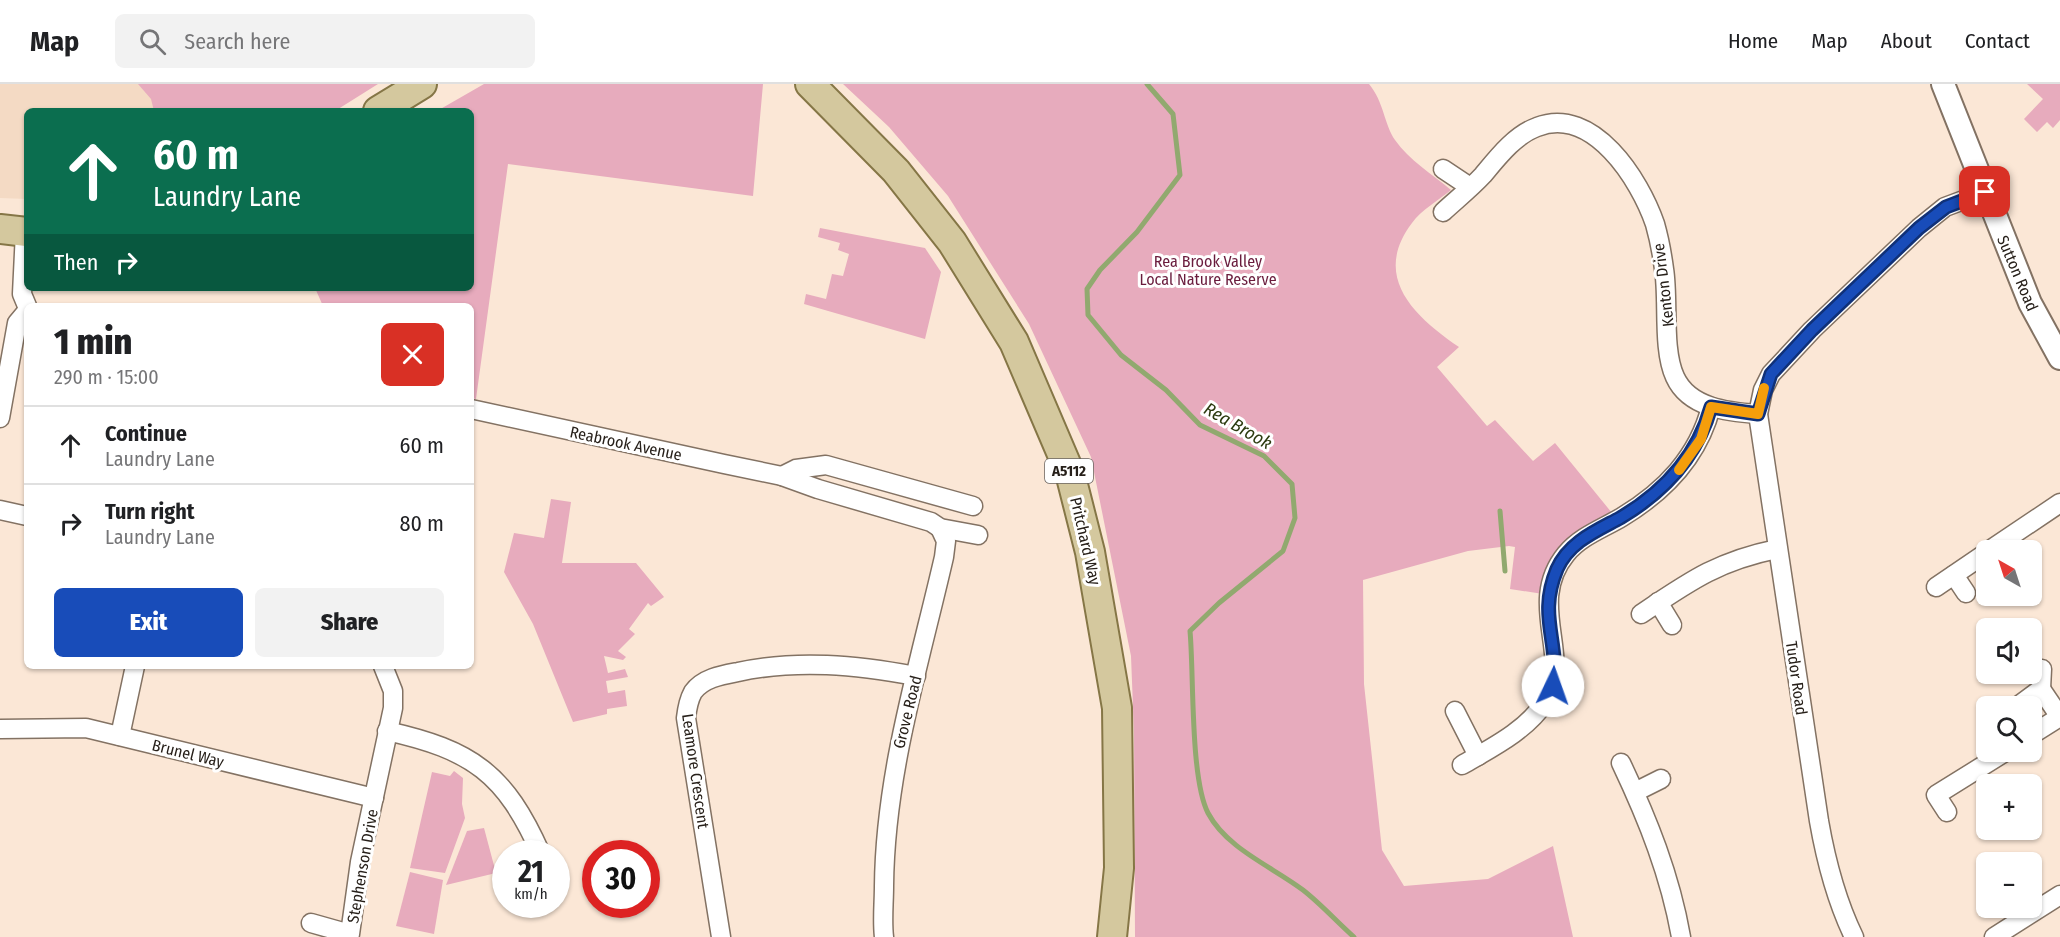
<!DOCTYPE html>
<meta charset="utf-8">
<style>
:root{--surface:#fff;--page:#f2f2f2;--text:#202124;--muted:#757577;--line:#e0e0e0;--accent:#184cb9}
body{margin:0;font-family:"Fira Sans Condensed",sans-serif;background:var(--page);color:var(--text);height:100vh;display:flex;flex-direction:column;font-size:22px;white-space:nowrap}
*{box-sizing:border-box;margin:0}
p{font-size:20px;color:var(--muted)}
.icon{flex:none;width:33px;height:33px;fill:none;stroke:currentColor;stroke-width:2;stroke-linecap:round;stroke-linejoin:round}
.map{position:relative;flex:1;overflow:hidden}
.panel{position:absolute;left:24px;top:219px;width:450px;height:366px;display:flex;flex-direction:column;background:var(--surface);border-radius:9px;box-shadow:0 2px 4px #0004}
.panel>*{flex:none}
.banner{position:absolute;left:24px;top:24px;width:450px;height:183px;border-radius:9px;box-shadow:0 2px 4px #0004;background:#0b6e4f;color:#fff;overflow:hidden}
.needle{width:39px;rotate:321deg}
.controls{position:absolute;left:1976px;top:456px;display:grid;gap:12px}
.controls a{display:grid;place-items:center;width:66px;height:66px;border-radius:9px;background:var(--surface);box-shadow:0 2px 4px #0004;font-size:30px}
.speed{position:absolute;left:492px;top:756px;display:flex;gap:12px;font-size:30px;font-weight:700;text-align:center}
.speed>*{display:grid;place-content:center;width:78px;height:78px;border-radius:50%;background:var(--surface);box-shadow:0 2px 4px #0004;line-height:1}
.speed small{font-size:15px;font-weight:400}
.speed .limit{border:9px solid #d22;background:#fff;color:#111}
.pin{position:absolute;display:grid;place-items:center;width:51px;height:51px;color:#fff;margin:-26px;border-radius:12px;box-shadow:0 3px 9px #0006}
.me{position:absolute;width:66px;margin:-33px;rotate:3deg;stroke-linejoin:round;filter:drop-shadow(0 0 4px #0008)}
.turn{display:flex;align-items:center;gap:21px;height:126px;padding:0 30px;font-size:27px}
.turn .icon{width:78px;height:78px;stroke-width:2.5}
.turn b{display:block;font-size:42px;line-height:51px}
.then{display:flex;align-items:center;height:57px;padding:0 30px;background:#0003;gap:12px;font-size:22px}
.round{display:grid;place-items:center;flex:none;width:63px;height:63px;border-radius:9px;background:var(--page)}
.summary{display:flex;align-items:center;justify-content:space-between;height:102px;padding:0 30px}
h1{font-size:36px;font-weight:800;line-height:45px}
.cta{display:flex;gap:12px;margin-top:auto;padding:12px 30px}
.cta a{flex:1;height:69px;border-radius:9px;background:var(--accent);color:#fff;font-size:24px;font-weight:800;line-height:69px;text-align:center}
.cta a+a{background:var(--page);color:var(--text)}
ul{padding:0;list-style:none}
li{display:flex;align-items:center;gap:18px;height:78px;padding:0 30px;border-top:2px solid var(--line)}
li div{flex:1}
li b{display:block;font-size:22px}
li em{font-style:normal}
header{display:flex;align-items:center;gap:36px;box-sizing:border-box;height:84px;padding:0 30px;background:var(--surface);border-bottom:2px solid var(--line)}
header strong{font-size:28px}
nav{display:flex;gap:33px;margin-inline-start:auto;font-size:21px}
.search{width:420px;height:54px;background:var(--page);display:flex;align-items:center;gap:15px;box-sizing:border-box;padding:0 21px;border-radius:9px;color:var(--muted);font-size:22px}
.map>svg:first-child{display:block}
.built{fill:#f4dac4}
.green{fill:#e7abbd}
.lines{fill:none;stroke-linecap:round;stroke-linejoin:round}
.stream{stroke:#91a96f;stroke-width:5}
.minor-casing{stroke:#837263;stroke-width:21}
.tertiary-casing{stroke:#837263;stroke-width:26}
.primary-casing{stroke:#857646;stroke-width:32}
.minor{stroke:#fff;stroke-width:18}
.tertiary{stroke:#fff;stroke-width:22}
.primary{stroke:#d4c89e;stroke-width:28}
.route-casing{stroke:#103178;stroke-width:15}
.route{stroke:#184cb9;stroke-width:10}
.slow{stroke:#f59e0b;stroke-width:10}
.labels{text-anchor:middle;stroke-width:6;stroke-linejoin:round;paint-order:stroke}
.shield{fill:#fff;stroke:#68635f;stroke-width:1.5}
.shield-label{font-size:15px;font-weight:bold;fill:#27201a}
.park-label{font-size:16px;fill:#6a1c3d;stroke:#fff}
.street-label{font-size:16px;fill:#27201a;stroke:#fff}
.water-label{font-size:18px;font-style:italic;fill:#2b3a0f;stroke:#fff}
</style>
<header>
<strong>Map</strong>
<div class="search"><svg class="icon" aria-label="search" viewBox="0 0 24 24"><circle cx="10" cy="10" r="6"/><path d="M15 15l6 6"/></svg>Search here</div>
<nav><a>Home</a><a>Map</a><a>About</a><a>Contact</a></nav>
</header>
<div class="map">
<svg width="2060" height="853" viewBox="0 0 2060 853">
<rect width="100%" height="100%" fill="#fbe7d6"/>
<path class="built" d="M0 0H153L173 27H27V115L0 114Z"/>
<g class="green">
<path d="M138 0H378L335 27H154L151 15Z"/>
<path d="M484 0H763L753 112 508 80 476 315 471 314V222H323L315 204H471V27H437Z"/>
<path d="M843 0H1369C1384 18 1384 40 1395 56 1409 76 1432 90 1451 106 1439 116 1421 126 1412 139 1371 193 1415 233 1459 263L1437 283 1487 342 1495 336 1533 377 1555 359 1612 429 1543 510 1510 505 1515 463 1509 462 1468 467 1363 496 1364 600 1382 766 1404 802 1488 795 1553 762 1573 853H1135L1134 649 1131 572 1091 373 1029 240 948 112 889 43Z"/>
<path d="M2027 0H2060V36L2053 44 2047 38 2037 48 2024 35 2043 15Z"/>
<path d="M820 144 925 164 941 188 925 255 804 220 806 210 826 215 832 190 843 192 849 170 838 166 840 159 818 153Z"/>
<path d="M551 415 571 418 562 479H636L664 513 651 522 648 519 629 545 635 550 618 567 626 573 623 576 604 572 608 589 625 585 628 593 606 597 608 609 625 606 627 622 607 625V630L573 638 533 540 504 488 514 449 544 454Z"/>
<path d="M454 687 463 694 462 720 465 734 445 789 410 784 432 688 450 692Z"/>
<path d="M484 744 496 789 446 801 467 747Z"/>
<path d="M410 788 443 796 434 850 396 842Z"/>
</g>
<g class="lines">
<g class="stream">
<path d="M1147 0 1173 30 1180 91 1137 148 1100 186 1087 205 1088 231 1121 271 1166 306 1200 341 1264 372 1292 400 1295 434 1283 467 1219 519 1190 547C1194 590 1190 694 1208 729 1227 765 1273 783 1303 806 1321 820 1337 838 1354 853"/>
<path d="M1500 427 1505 487"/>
</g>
<defs>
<g id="minor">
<path d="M1443 85 1470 103"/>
<path d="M1443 128C1456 116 1471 104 1483 91 1498 73 1515 51 1537 43 1593 21 1640 96 1655 140 1659 154 1662 170 1664 185 1669 216 1662 265 1675 293 1689 324 1728 328 1758 330"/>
<path d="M25 148 22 210 27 222"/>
<path d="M471 325 724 380 782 392 818 405 931 438 940 444 978 451"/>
<path d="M0 334 17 239 27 227"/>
<path d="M782 392 796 385 826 381 973 422"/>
<path d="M0 426 27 432"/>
<path d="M1990 466 2060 419"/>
<path d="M1954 491 1966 509"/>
<path d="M1936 503 1986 469"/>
<path d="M1658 518 1672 541"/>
<path d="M1641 530C1690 497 1718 477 1777 465"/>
<path d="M2041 605 2060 633"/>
<path d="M2018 622 2041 605 2042 585"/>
<path d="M1455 627 1478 672"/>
<path d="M0 645 86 644 374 714"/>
<path d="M387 647C472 666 505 689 541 770"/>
<path d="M2031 651 2060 633"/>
<path d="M120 652 135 582"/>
<path d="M1621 679C1648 736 1670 791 1681 853"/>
<path d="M1462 681C1491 664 1526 647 1545 618 1574 574 1525 520 1566 470 1581 452 1602 445 1622 433 1665 407 1698 373 1711 323"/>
<path d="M1635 708 1661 695"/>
<path d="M1947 728 1936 711 2005 668"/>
<path d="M311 839 350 850 360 778 393 624V607L383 582"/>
<path d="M721 853 686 634C687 625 688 617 693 608 703 594 722 591 738 588 798 575 856 581 916 592"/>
<path d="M884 853C882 836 884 819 884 802 885 690 919 582 944 473L946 457 940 444"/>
<path d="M1854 853C1836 816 1826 777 1819 737L1758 330 1763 306 1771 290 1812 246 1919 144 1945 123 1985 108"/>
<path d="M1994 853 2060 811"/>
</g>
<path id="tertiary" d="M1943 0 2030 219 2060 274"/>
<g id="primary">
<path d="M810 0 896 87 952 158 1014 258 1070 389 1090 468 1117 624 1119 784 1112 853"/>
<path d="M378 27 422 0"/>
<path d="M0 145 27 148"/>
</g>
</defs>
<use href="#minor" class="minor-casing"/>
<use href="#tertiary" class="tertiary-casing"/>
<use href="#primary" class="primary-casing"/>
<use href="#minor" class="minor"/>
<use href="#tertiary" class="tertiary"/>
<use href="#primary" class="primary"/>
</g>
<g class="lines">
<defs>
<path id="route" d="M1553 602C1560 557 1537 533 1557 485 1569 458 1596 447 1620 434 1664 408 1697 373 1711 323L1758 330 1771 290 1812 246 1919 144 1946 123 1985 108"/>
</defs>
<use href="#route" class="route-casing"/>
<use href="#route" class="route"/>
<path class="slow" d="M1679 386 1701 355 1711 323 1758 330 1764 304"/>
</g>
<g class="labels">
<rect class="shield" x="1045" y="375" width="48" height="24" rx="4.5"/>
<g class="shield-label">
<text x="1069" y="392">A5112</text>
</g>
<g class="park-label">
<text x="1208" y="183">Rea Brook Valley<tspan x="1208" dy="18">Local Nature Reserve</tspan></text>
</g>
<g class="street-label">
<text transform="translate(2018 189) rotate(67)" y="6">Sutton Road</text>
<text transform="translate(1663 201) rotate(-97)" y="6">Kenton Drive</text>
<text transform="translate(626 359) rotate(12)" y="6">Reabrook Avenue</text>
<text transform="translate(1086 457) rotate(77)" y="6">Pritchard Way</text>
<text transform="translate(1797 594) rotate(82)" y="6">Tudor Road</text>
<text transform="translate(907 628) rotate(-76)" y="6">Grove Road</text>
<text transform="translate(188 669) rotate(14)" y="6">Brunel Way</text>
<text transform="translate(696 687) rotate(82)" y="6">Leamore Crescent</text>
<text transform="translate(362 782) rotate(-80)" y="6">Stephenson Drive</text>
</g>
<g class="water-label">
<text transform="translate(1238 342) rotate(30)" y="6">Rea Brook</text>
</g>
</g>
</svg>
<div class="controls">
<a><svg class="needle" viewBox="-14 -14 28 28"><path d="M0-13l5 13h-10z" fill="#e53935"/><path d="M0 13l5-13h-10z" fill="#757577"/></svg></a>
<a><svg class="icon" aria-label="sound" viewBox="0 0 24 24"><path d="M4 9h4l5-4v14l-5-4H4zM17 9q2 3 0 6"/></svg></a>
<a><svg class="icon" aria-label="search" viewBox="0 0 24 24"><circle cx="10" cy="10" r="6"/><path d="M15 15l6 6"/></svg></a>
<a>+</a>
<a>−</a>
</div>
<div class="speed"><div>21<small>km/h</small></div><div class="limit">30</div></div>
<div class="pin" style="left:1985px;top:108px;background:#d93025"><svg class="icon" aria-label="arrive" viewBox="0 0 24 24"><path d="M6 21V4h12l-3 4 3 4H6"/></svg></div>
<svg class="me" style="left:1553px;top:602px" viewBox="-20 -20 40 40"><circle r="19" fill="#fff"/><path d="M0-13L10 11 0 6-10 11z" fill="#184cb9"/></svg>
<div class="banner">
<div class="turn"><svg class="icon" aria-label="ahead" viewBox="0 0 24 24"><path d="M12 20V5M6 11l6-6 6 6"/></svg><div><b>60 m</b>Laundry Lane</div></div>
<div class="then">Then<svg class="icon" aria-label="right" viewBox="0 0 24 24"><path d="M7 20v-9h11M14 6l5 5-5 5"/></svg></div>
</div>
<section class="panel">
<div class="summary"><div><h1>1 min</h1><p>290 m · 15:00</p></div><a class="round" style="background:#d93025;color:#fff"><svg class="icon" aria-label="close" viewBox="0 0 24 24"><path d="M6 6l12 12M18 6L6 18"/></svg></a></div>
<ul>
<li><svg class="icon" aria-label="ahead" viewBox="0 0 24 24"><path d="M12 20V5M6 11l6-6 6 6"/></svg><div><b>Continue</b><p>Laundry Lane</p></div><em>60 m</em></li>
<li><svg class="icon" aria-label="right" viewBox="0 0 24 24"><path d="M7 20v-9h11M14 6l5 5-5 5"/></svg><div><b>Turn right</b><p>Laundry Lane</p></div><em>80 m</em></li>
</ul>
<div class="cta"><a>Exit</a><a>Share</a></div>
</section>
</div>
